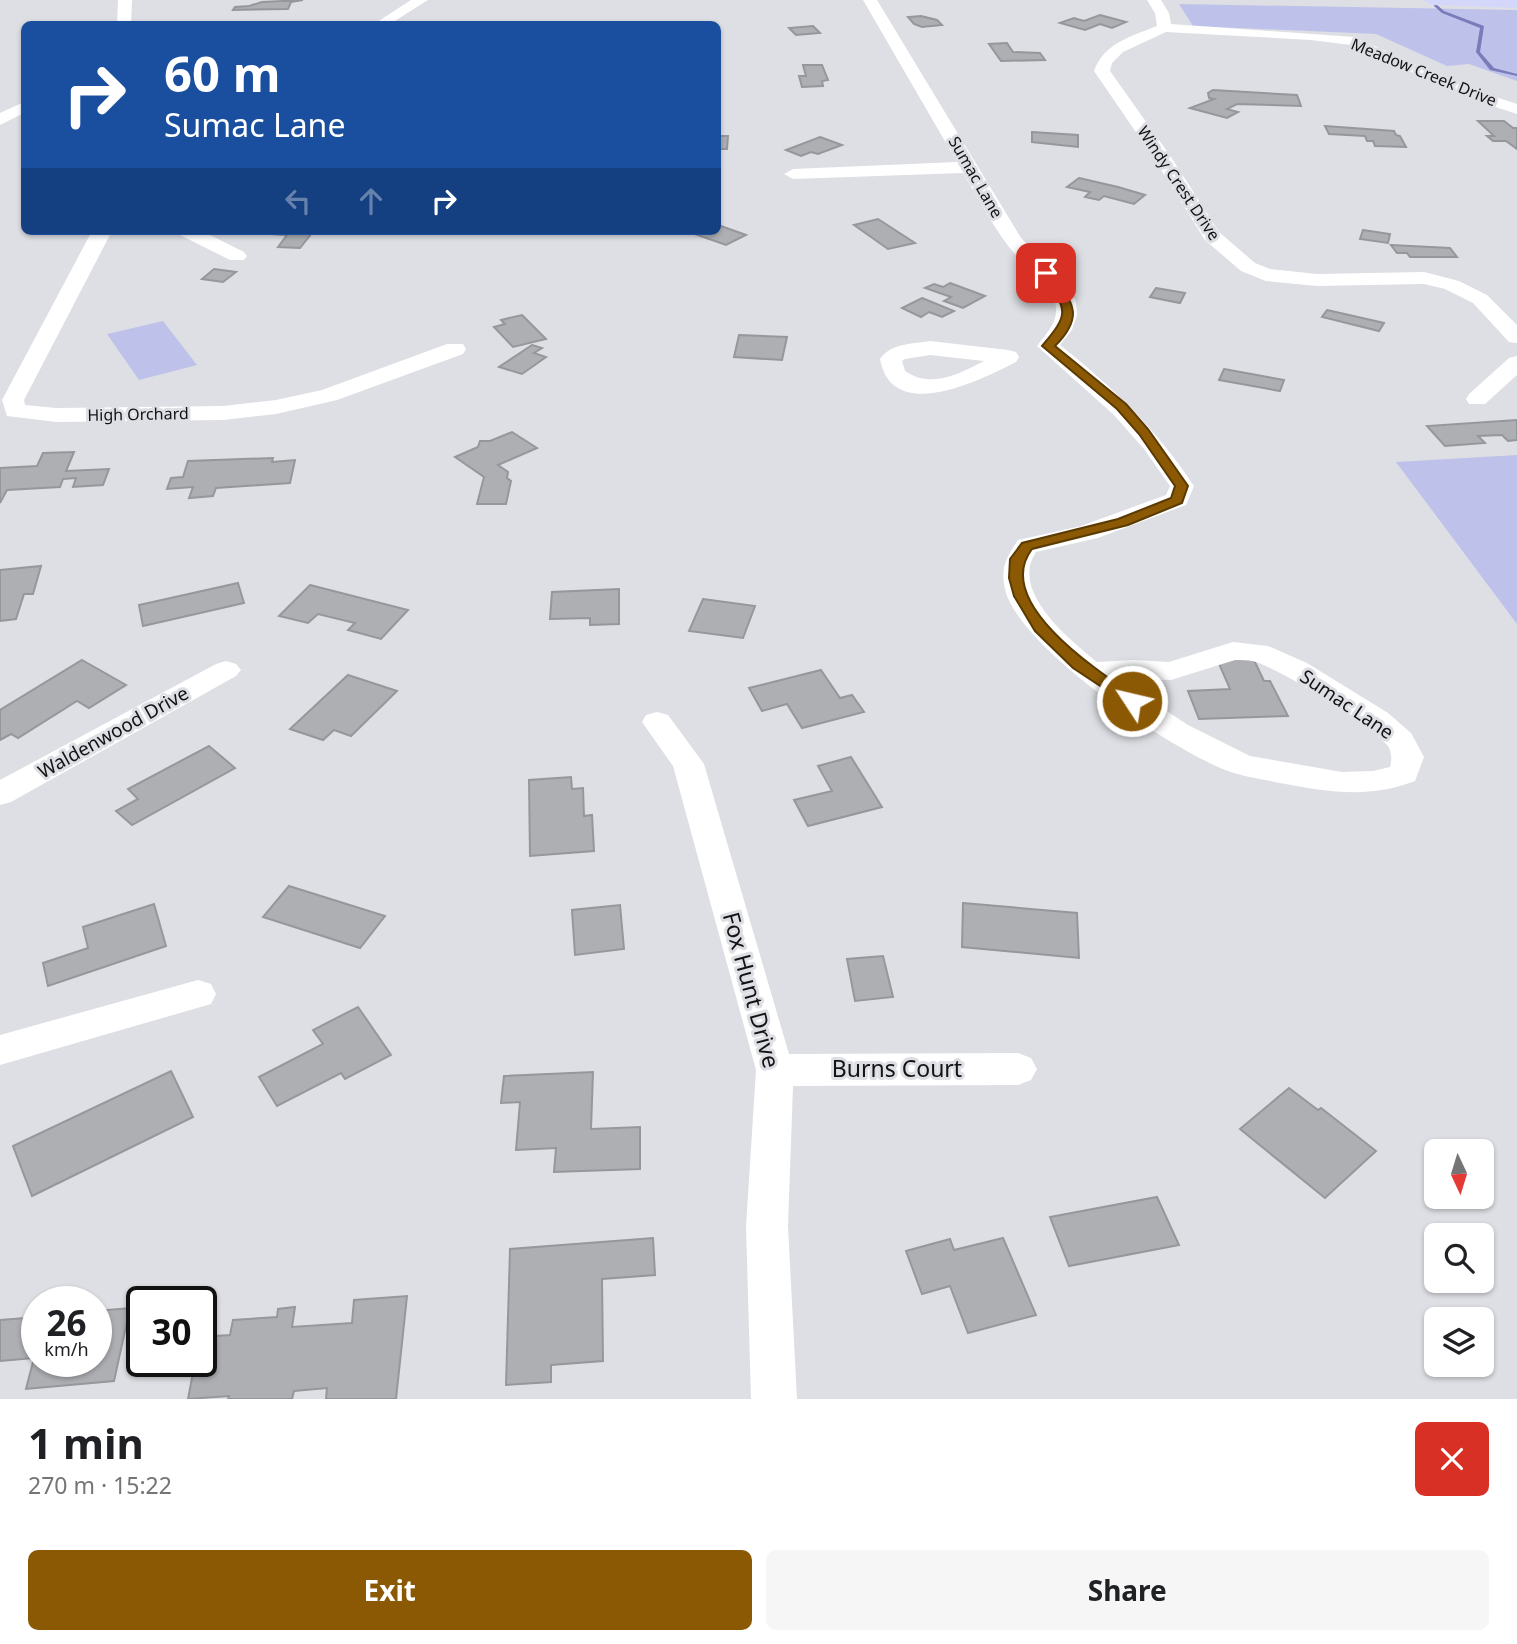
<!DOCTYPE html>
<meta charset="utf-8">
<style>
:root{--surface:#fff;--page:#f6f6f6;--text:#202124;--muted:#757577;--accent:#8b5903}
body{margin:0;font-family:"Noto Sans",sans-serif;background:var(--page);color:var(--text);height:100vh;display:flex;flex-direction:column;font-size:26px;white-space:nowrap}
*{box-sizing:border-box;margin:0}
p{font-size:23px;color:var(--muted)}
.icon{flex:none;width:38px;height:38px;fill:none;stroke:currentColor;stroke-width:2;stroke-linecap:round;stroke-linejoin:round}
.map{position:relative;height:1399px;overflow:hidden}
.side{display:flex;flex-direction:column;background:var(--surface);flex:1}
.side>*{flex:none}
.guide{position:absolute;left:21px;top:21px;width:700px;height:214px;border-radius:10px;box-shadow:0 2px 5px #0004;background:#1a4fa0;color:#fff;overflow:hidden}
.needle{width:46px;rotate:176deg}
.fabs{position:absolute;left:1424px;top:1139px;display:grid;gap:14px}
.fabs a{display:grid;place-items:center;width:70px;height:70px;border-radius:10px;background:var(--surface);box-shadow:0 2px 5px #0004;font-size:35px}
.speed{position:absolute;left:21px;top:1286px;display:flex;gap:14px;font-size:35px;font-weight:700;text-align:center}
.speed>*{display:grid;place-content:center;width:91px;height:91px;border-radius:50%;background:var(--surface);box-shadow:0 2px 5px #0004;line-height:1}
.speed small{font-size:18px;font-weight:400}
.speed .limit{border:4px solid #111;border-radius:10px;background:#fff;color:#111}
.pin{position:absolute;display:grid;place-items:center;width:60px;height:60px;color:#fff;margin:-30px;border-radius:14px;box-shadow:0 4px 10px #0006}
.me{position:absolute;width:77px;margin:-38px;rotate:305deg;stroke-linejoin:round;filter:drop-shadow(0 0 5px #0008)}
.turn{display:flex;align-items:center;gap:24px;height:147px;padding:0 28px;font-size:32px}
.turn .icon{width:91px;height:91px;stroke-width:2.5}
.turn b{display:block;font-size:49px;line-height:60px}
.lanes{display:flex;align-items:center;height:66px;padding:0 28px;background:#0003;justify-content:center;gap:35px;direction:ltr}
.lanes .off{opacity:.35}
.round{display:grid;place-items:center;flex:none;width:74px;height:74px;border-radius:10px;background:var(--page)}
.overview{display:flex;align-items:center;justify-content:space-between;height:119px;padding:0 28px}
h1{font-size:42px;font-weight:700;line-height:52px}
.button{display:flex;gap:14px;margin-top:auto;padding:14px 28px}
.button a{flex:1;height:80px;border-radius:10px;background:var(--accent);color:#fff;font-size:28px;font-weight:700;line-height:80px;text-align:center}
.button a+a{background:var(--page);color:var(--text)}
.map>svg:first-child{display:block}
.green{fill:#bec2ea}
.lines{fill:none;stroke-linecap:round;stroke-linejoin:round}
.stream{fill:#797cb9;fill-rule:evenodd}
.building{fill:#aeafb3;stroke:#96979b;stroke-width:2}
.minor{fill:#fff;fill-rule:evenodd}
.major{fill:#d4d7f9;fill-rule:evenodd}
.route{fill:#8b5903;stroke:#5a3a02;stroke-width:2}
.labels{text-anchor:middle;stroke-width:6;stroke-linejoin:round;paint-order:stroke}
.far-street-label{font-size:16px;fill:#131314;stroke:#dedfe4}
.street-label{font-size:19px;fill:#131314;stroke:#dedfe4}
.near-street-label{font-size:23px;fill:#131314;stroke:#dedfe4}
</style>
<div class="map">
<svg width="1517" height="1399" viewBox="0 0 1517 1399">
<rect width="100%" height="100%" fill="#dedfe4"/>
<g class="green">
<path d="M1179 4 1517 10V81L1469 64 1447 66 1376 34 1193 26Z"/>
<path d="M163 321 197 365 139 380 107 334Z"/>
<path d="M1517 455V624L1396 462Z"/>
</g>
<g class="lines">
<path class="stream" d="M1434 4H1436L1444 11 1484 26 1480 52 1494 68 1517 74V76L1490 70 1476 52 1480 28 1442 13 1434 6Z"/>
</g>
<g class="building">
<path d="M303 0 291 2 288 9 233 10 235 7 249 6 262 2Z"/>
<path d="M1100 15 1126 22 1112 28 1100 24 1085 30 1060 23 1074 18 1084 21Z"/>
<path d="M921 16 937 20 942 25 922 27 914 24 908 17Z"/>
<path d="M813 26 820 33 796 35 789 28Z"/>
<path d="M1007 43 1013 52 1040 53 1045 60 1001 61 989 44Z"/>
<path d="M803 65H822L828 80 822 81 823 86 802 87 799 76H806Z"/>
<path d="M1213 90 1297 95 1301 106 1237 104 1227 109 1238 112 1227 118 1190 108 1214 99 1209 98 1208 93Z"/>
<path d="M1478 121H1504L1513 128H1517V149L1506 141H1493L1487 136H1494Z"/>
<path d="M1325 126 1394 131 1396 135 1400 136 1406 147 1375 146 1373 141H1367L1365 136 1329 134Z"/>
<path d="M1032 132 1078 135V147L1032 142Z"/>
<path d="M718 136H728L727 149H718Z"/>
<path d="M820 137 842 145 818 154 811 152 801 156 786 150Z"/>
<path d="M1079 178 1118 187 1145 195 1134 204 1104 196 1099 200 1085 197 1090 192 1067 187Z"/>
<path d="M878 219 915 243 888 249 854 225Z"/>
<path d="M718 225 746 235 726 245 689 232 718 231Z"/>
<path d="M1363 230 1390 234 1388 243 1360 239Z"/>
<path d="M272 231H364L362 234 312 233 300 248 278 247 287 235 269 234Z"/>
<path d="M1391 245 1450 248 1457 257H1410L1407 253H1397Z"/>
<path d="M214 269 236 272 223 282 202 279Z"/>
<path d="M950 283 985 296 963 308 944 301 951 297 925 288 934 284 943 287Z"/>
<path d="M1156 288 1185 293 1180 303 1150 297Z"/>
<path d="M922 298 954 311 942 317 929 312 921 317 902 308Z"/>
<path d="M1327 310 1384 323 1379 331 1322 317Z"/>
<path d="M522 315 546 339 513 347 494 327 505 324 501 320Z"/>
<path d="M739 335 787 337 782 360 734 357Z"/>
<path d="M532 345 542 348 534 353 546 357 522 374 499 367Z"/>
<path d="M1224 369 1284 380 1280 391 1219 380Z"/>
<path d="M1517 420V440L1508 441 1502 435 1478 436 1485 443 1445 446 1427 426Z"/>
<path d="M512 432 537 448 498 465 508 472 507 478 511 481 506 504H477L484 477 455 457 478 447 480 441H490Z"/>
<path d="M74 452 66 471 109 469 103 485 73 487 76 478 63 479 60 487 7 490 0 503V468L37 466 43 453Z"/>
<path d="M273 458 272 462 295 460 290 483 216 488 213 496 189 498 193 487 167 489 171 478 183 477 188 461Z"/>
<path d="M41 566 33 594H24L16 619 0 621V570Z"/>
<path d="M238 583 244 603 143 626 139 605Z"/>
<path d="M310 585 408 610 381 639 348 630 355 623 318 614 308 623 279 616Z"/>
<path d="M619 589V624L590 625V618L550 619 552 592Z"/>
<path d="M703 599 755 606 743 638 689 631Z"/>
<path d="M1253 658 1264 681H1270L1288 716 1199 719 1188 691 1230 689 1217 659Z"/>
<path d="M82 660 126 685 89 708 77 701 18 738 11 734 0 740V710Z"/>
<path d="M821 670 840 698 852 695 864 712 802 728 787 704 762 711 749 688Z"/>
<path d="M348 675 397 691 351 736 334 730 323 740 290 729Z"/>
<path d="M209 746 235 768 132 825 116 811 138 799 128 789Z"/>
<path d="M851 757 882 807 808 826 794 800 832 791 818 766Z"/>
<path d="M571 777 572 789 583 788 584 816 592 815 594 851 530 856 529 780Z"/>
<path d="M289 886 385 916 360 948 263 917Z"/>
<path d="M963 903 1077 913 1079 958 962 947Z"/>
<path d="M154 904 166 946 48 986 43 963 88 948 83 927Z"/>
<path d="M620 905 624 949 575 955 572 910Z"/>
<path d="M883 956 893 997 855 1001 847 959Z"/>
<path d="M358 1007 391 1055 345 1079 341 1073 277 1106 259 1077 323 1044 313 1030Z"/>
<path d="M171 1071 193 1117 32 1196 13 1146Z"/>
<path d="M593 1072 591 1129 640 1127V1169L554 1172 556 1148 516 1150 520 1102 501 1103 504 1076Z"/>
<path d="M1289 1088 1318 1110 1321 1108 1376 1151 1325 1198 1240 1129Z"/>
<path d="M1157 1197 1179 1245 1069 1266 1050 1217Z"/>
<path d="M653 1238 655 1275 602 1279 603 1361 551 1365V1382L506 1385 510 1249Z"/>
<path d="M1003 1238 1036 1315 968 1333 950 1286 922 1294 906 1251 950 1239 954 1250Z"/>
<path d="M407 1296 396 1399H326L327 1388 294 1391 292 1399H228L229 1396 188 1399 195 1362H201V1337L230 1335 233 1320 277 1317 278 1309 295 1307 292 1327 352 1323 354 1300Z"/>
<path d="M130 1308 114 1381 26 1389 34 1358 0 1361V1320L37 1317V1362H96V1311Z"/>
</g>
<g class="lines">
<g class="minor">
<path d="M118 0H132L131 24H117Z"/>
<path d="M411 0H428L390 24H374Z"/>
<path d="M863 0H877L1021 238 1070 289 1076 302 1077 315 1072 330 1060 345C1113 387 1157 430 1194 486L1186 505 1098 538 1036 552C1009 591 1070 640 1097 662L1134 660 1169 662 1233 642 1268 646 1307 663 1388 713 1411 733 1424 757 1415 781C1368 799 1328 792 1280 783 1262 779 1244 777 1228 771 1173 751 1011 644 1004 584 1001 566 1008 555 1018 540L1081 526 1166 495 1170 486 1144 449 1114 415 1037 346C1047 332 1060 321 1055 302 1051 287 1035 275 1024 264 998 238 982 204 963 173L793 179 784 174 793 169 957 162ZM1235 660C1242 660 1250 660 1256 662 1283 671 1373 725 1388 746 1392 754 1392 759 1390 767L1373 771 1342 772 1250 756 1188 725 1118 679 1171 680Z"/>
<path d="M1147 0H1161L1169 13 1171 24 1354 37 1480 92 1517 104V114L1468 98 1351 45 1311 40 1166 32 1123 52 1112 63 1110 71 1171 157 1219 232 1255 263 1270 269 1317 274 1424 272 1459 281 1487 295 1517 325V343L1509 342 1473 303 1445 289 1424 284 1317 286 1266 281 1241 271 1205 240 1153 157 1094 71C1104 43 1132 36 1157 26L1155 13Z"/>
<path d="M24 102V113L0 125V113Z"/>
<path d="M92 231H112L24 400 25 405 56 408 223 406 276 400 322 390 447 344H463L466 349 463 354 337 400 276 414 223 420 56 422 7 416 2 400Z"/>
<path d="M177 231H202L244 252 247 256 244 260H230L180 235Z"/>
<path d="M930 341 1008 350 1016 352 1019 357 1016 362C981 380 892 425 880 359 891 343 912 344 930 341ZM930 355 984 361C959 374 931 389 905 371L902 361 905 359Z"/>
<path d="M1517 356V375L1485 404H1469L1466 399 1469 394 1509 358Z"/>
<path d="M226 661 236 664 241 670 236 676 11 802 0 805V780L216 664Z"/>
<path d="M657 712 668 715 704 764 789 1054 1018 1053 1031 1058 1037 1069 1031 1080 1018 1085 793 1086 788 1226 797 1399H751L746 1226 756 1070 673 766 642 722 646 715Z"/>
<path d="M198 980 211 984 216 994 211 1004 0 1065V1035Z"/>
</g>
<path class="major" d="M1423 0H1517V8L1432 5Z"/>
</g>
<path class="route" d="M1043 271H1050C1072 302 1086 315 1055 346L1126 404 1148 429 1188 486 1182 503 1128 525 1032 549C991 603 1101 673 1138 698L1140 701 1132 707 1073 668 1035 631 1014 596 1009 578 1010 559 1022 543 1118 519 1171 498 1175 486 1139 434 1117 409 1042 346C1072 311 1066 310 1041 273Z"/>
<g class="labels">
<g class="far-street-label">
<text transform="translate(1424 72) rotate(22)" y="6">Meadow Creek Drive</text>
<text transform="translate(976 177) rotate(60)" y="6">Sumac Lane</text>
<text transform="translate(1179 183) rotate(56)" y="6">Windy Crest Drive</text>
<text transform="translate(138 414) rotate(-1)" y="6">High Orchard</text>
</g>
<g class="street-label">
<text transform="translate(1347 704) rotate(34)" y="7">Sumac Lane</text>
<text transform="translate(113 732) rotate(-29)" y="7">Waldenwood Drive</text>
</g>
<g class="near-street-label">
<text transform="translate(751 990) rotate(75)" y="8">Fox Hunt Drive</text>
<text x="897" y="1077">Burns Court</text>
</g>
</g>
</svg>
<div class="fabs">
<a><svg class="needle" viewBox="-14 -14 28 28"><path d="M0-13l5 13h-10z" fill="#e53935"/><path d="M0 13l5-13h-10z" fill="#757577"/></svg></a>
<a><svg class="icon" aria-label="search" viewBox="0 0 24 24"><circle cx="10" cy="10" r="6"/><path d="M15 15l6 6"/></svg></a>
<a><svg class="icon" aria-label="layers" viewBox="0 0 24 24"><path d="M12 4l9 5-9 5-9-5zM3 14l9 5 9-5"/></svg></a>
</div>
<div class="speed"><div>26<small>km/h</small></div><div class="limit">30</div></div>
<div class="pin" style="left:1046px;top:273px;background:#d93025"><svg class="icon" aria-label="arrive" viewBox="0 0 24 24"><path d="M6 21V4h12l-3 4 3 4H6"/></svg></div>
<svg class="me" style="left:1132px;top:701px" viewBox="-20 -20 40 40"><circle r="17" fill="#8b5903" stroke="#fff" stroke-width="3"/><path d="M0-11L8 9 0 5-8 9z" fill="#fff"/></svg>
<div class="guide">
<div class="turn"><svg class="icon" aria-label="right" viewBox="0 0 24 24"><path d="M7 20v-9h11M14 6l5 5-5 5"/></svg><div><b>60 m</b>Sumac Lane</div></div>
<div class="lanes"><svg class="icon off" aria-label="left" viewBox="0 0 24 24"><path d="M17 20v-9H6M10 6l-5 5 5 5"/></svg><svg class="icon off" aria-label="ahead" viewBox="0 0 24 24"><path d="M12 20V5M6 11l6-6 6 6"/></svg><svg class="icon" aria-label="right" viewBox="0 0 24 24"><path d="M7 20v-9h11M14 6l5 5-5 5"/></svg></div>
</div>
</div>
<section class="side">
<div class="overview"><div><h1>1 min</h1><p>270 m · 15:22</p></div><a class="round" style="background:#d93025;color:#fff"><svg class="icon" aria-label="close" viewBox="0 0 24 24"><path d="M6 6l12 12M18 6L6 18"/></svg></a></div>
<div class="button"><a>Exit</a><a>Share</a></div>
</section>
